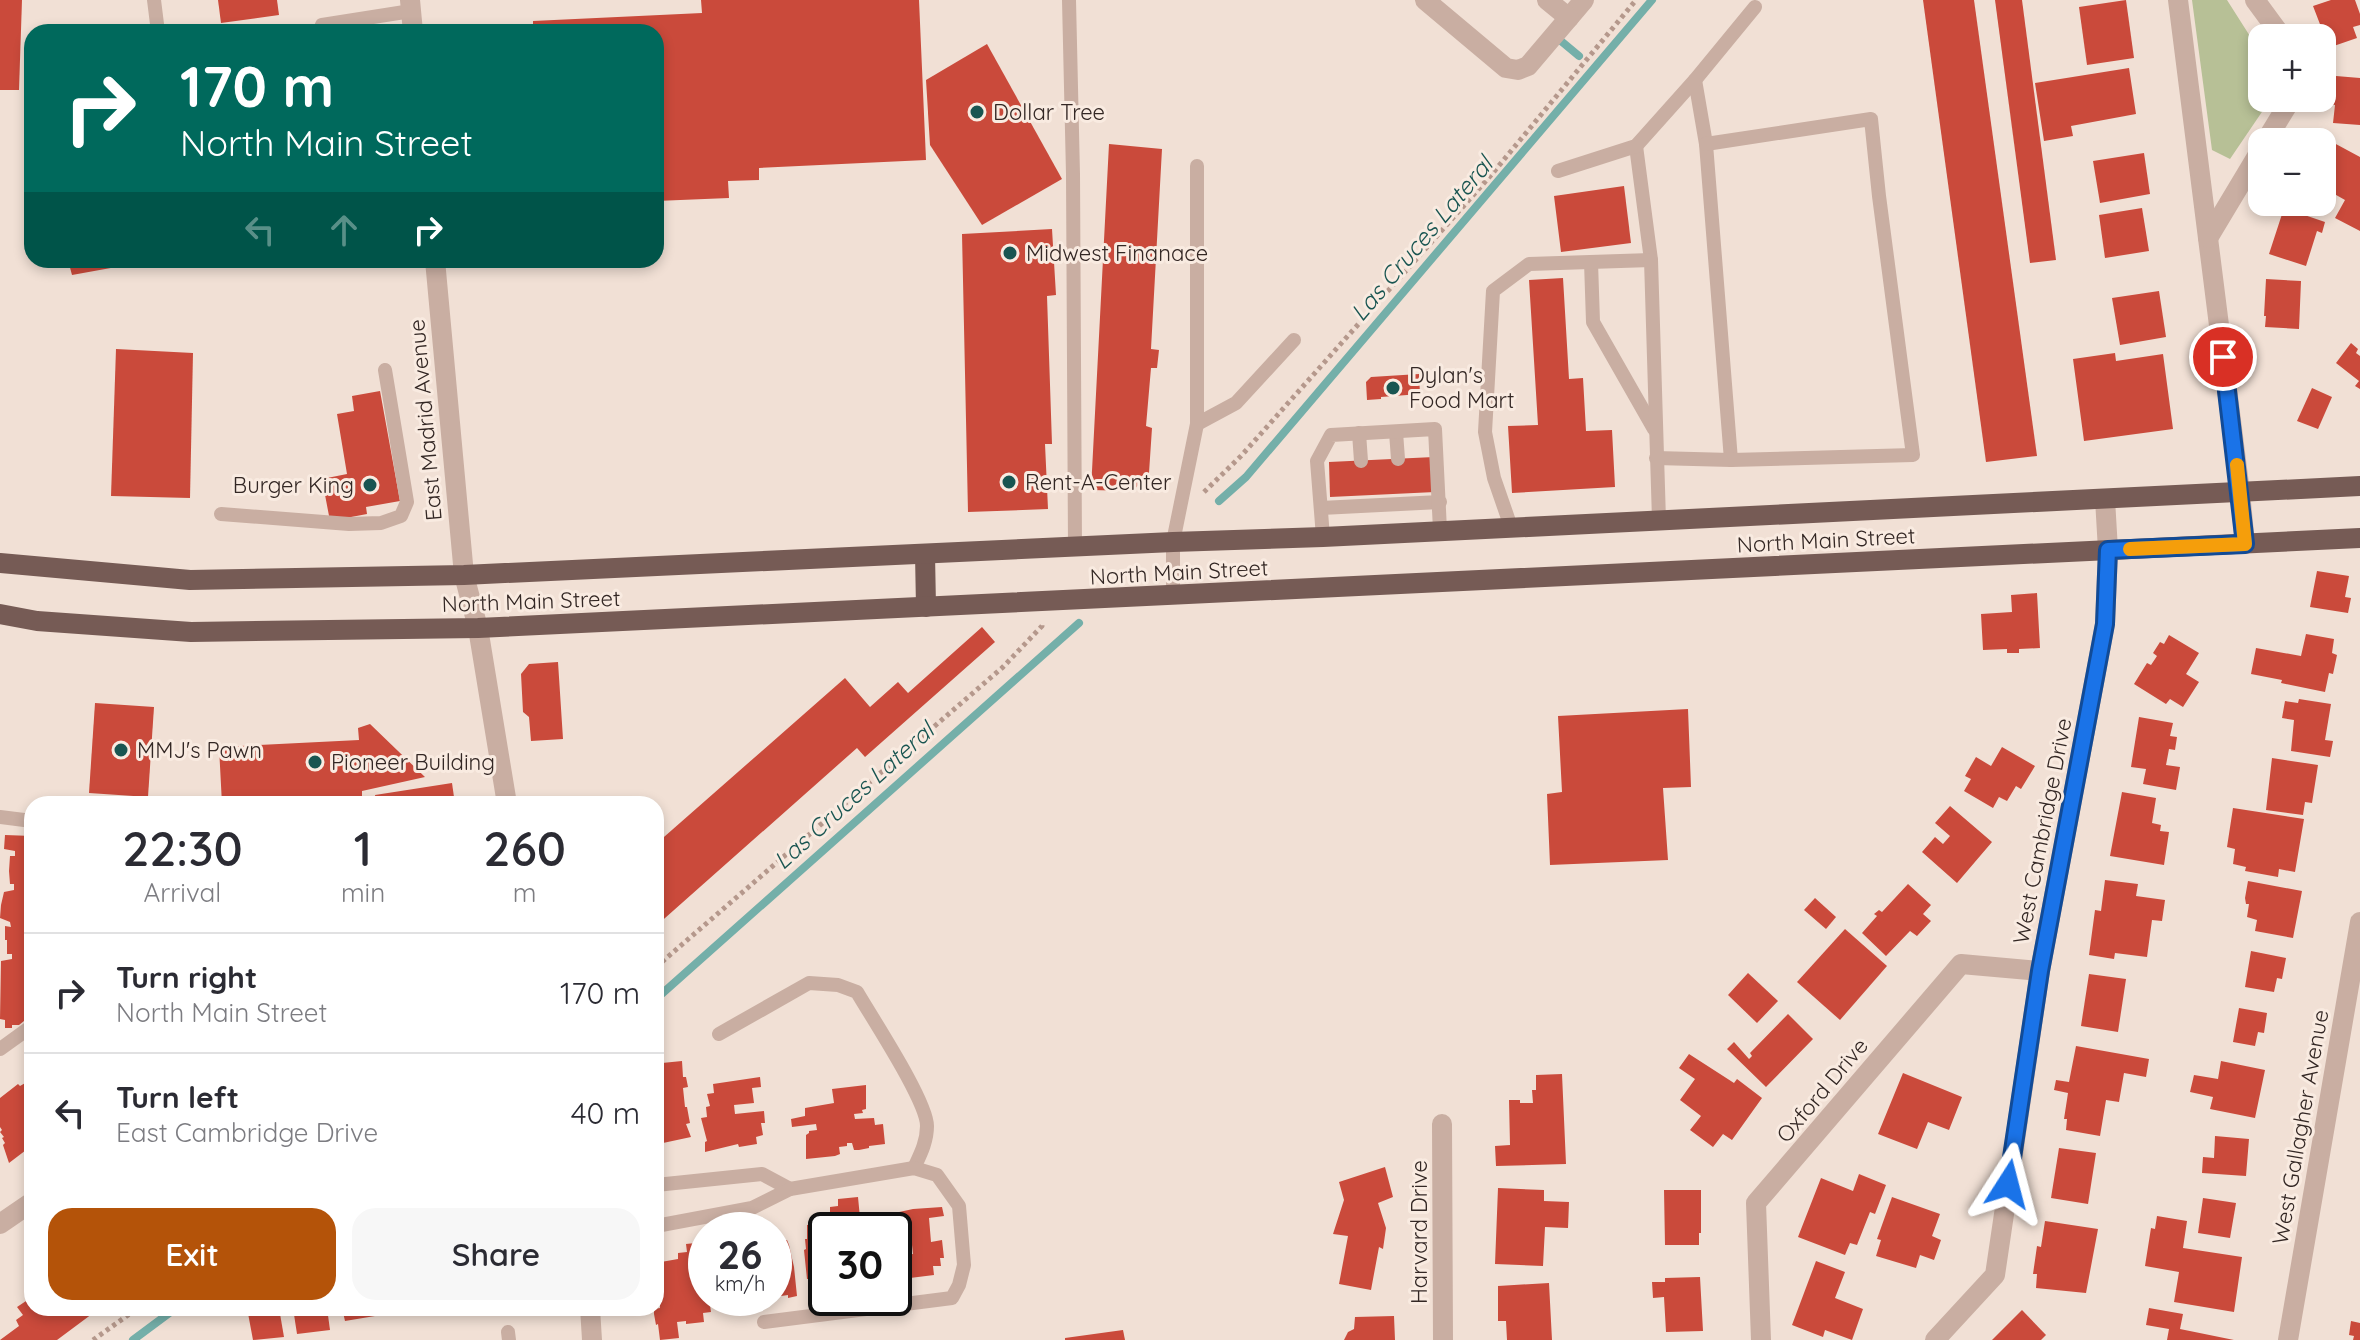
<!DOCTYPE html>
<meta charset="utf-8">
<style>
:root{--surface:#fff;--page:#f7f7f7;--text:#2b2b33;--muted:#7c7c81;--line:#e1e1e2;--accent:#b45309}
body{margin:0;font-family:Quicksand,sans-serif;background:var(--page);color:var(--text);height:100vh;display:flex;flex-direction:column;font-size:30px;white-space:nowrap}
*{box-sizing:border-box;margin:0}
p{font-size:26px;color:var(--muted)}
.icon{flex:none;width:44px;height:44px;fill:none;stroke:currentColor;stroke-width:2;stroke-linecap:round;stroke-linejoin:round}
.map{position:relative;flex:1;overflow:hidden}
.details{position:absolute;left:24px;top:796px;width:640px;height:520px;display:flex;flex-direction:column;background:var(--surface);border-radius:24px;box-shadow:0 4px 12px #0003}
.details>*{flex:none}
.hud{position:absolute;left:24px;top:24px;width:640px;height:244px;border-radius:24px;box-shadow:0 4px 12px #0003;background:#00695c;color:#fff;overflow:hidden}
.tools{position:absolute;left:2248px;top:24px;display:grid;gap:16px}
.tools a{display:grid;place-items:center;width:88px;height:88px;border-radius:16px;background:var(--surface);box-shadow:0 4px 12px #0003;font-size:40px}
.speed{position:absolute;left:688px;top:1212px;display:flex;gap:16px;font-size:40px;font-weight:700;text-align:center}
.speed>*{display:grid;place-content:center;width:104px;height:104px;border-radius:50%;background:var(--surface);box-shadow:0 4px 12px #0003;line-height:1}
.speed small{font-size:20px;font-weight:400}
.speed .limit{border:4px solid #111;border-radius:12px;background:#fff;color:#111}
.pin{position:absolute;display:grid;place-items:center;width:68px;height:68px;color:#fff;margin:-34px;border:4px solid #fff;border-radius:50%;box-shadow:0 2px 8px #0007}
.me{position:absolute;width:88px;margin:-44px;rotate:9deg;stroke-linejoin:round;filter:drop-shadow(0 0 6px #0008)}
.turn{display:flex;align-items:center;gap:28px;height:168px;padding:0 24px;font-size:36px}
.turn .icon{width:104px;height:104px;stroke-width:2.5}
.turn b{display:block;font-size:56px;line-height:68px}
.lanes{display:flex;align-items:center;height:76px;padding:0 24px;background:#0003;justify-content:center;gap:40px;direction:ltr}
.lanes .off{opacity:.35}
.eta{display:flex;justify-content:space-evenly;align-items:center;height:136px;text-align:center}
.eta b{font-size:48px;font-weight:600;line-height:56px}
.primary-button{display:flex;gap:16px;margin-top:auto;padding:16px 24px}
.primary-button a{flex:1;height:92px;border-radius:24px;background:var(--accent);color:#fff;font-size:32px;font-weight:600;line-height:92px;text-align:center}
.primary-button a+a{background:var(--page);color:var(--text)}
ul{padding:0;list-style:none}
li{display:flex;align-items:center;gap:24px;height:120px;padding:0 24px;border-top:2px solid var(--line)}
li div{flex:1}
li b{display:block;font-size:30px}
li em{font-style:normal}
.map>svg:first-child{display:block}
.park{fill:#b7c096}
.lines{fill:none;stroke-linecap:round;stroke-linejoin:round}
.stream{stroke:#74afa9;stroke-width:8}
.building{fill:#ca4a3b}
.path{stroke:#b5988c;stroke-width:5;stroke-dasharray:4 4;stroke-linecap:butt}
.service{stroke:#c9aea2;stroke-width:14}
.minor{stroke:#c9aea2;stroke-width:20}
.tertiary{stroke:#c9aea2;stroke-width:20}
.primary{stroke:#765b55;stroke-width:20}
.route-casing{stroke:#114b97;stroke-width:20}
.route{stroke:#1a73e8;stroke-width:14}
.slow{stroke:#f59e0b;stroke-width:14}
.poi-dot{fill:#195551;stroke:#f9ebe1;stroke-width:3}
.labels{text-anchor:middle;stroke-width:6;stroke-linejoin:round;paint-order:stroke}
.poi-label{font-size:22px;fill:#332724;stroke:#f9ebe1;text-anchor:start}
.street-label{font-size:22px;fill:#332724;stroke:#f9ebe1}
.water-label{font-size:24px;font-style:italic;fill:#195551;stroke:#f9ebe1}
</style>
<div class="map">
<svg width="2360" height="1340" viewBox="0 0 2360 1340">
<rect width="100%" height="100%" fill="#f1e0d5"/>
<path class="park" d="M2192 0H2227L2262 55V98H2267L2268 103 2230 159 2212 150Z"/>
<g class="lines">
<g class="stream">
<path d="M1561 41 1579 56"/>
<path d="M1219 501 1246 477 1652 0"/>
<path d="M656 999 1079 623"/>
<path d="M133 1340 176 1308"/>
</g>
</g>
<g class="building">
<path d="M0 0H22L19 90H0Z"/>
<path d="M218 0H277L279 15 221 23Z"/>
<path d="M701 0H919L926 160 759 168V180L728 181 729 198 656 201V32H533V21L702 13Z"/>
<path d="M1923 0H1974L2037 456 1986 462Z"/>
<path d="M1995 0H2022L2056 260 2030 263Z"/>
<path d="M2126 0 2134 58 2087 65 2079 7Z"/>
<path d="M2331 0H2355L2360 14V25L2353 27 2357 38 2325 49 2320 33 2323 32 2313 6Z"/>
<path d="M987 44 1062 179 982 225 930 145 926 80Z"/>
<path d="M2129 68 2136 114 2071 126 2073 136 2044 141 2035 83Z"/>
<path d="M2336 76 2360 78V125L2333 123 2335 105 2329 104 2331 85H2335Z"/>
<path d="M2321 136 2360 157V231L2335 218 2345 200 2322 187V142H2317Z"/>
<path d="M1109 144 1162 149 1151 349 1159 350 1157 368H1151L1146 426 1152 428 1149 473 1133 491 1091 490Z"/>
<path d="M2144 153 2150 194 2100 203 2093 161Z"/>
<path d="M1624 186 1631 243 1561 252 1554 196Z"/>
<path d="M2142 208 2149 251 2105 258 2099 215Z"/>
<path d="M2284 208 2325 222 2322 233 2317 231 2306 266 2269 254Z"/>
<path d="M1052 229 1056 295 1047 296 1052 444H1045L1048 509 968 512 962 234Z"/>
<path d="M68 260H144V262L72 275Z"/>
<path d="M1563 278 1569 379 1583 378 1586 431 1612 430 1615 487 1512 493 1508 426 1538 425 1529 280Z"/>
<path d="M2266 279 2301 281 2299 329 2265 327 2266 316H2264Z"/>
<path d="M2159 291 2166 337 2120 345 2112 298Z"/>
<path d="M2351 343 2358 349 2356 353 2360 356V389L2355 386 2359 381 2336 363Z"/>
<path d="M116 349 193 353 190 498 111 496Z"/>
<path d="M2115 353 2116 361 2163 354 2173 429 2084 441 2073 359Z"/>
<path d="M1419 374 1420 394 1381 397V399L1367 400 1366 382 1371 377Z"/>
<path d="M2312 388 2332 397 2318 429 2297 421Z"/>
<path d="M380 391 400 501 366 507 367 514 330 521 322 479 347 474 337 414 354 411 352 396Z"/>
<path d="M1434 457 1435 492 1330 497 1329 462Z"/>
<path d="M2317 571 2349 576 2345 597 2351 598 2348 613 2310 607Z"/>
<path d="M2037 593 2040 648 2019 649V653H2007V649L1983 650 1981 614 2012 612 2011 595Z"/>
<path d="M982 627 995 642 865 757 857 748 656 926V844L845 678 870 707 898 682 908 693Z"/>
<path d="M2306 634 2334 639 2332 653 2337 655 2333 674 2329 673 2325 692 2281 683 2282 680 2251 674 2256 648 2301 656Z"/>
<path d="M2169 635 2199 653 2186 674 2199 682 2183 707 2170 699 2166 704 2134 684 2147 663 2151 665 2157 656 2153 653 2160 642 2164 644Z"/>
<path d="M558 662 563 739 531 741 529 717 523 712 521 674 529 664Z"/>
<path d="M2299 699 2331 704 2325 740 2333 741 2330 757 2291 751 2294 720 2282 718 2285 701 2298 703Z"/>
<path d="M95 703 154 707 148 797 89 793Z"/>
<path d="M1688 709 1691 787 1663 788 1668 860 1550 865 1547 794 1562 792 1558 716Z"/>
<path d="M2139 717 2173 723 2170 736 2177 737 2175 750 2169 749 2166 765 2180 767 2176 790 2143 784 2146 769 2131 767Z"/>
<path d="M370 724 425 777 362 791V804H222L219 747 359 740 358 728Z"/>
<path d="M2002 747 2035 766 2021 789 2016 786 2007 801 1999 797 1993 808 1964 791 1971 779 1965 776 1976 757 1991 766Z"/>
<path d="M2272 758 2318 765 2312 803 2305 802 2303 815 2266 810Z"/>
<path d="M452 783 455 804H376L375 795Z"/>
<path d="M2122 792 2156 798 2152 823 2161 825 2160 831 2169 832 2164 865 2110 856Z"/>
<path d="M1950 806 1992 842 1957 883 1922 852 1935 837 1943 844 1950 836 1935 823Z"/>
<path d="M2233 808 2304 819 2295 872 2279 869 2278 877 2245 871 2246 867 2233 864 2235 849 2227 847Z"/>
<path d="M5 835 32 836V1009H30L29 1017 19 1025H12V1028H5V1020L0 1019 1 961 12 959V954H7V940H5V926L11 927 10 922 0 918 1 905 4 892 14 890V884H10L9 871 10 856H15V851L4 849Z"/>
<path d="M2105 880 2138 884 2136 896 2165 900 2162 921 2152 920 2147 957 2115 953 2114 959 2089 955 2095 910 2101 911Z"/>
<path d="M2248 881 2302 891 2293 938 2255 931 2257 920 2247 917 2249 904H2246L2245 898Z"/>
<path d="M1908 884 1931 905 1923 914 1931 921 1917 936 1910 931 1886 956 1862 933 1877 916 1874 914 1879 910 1882 912Z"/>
<path d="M1815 898 1836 917 1826 929 1804 910Z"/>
<path d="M1845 929 1887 966 1840 1020 1797 982Z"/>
<path d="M2251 951 2286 958 2282 979 2277 978 2274 992 2245 987Z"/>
<path d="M1748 973 1778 1001 1757 1023 1728 995Z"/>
<path d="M2089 974 2126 979 2118 1032 2081 1026Z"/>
<path d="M2239 1008 2267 1013 2264 1033 2258 1032 2255 1046 2233 1042Z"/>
<path d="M1788 1014 1813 1039 1766 1087 1727 1049 1734 1042 1749 1059 1752 1056 1750 1053Z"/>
<path d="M2076 1046 2149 1059 2146 1077 2124 1073 2119 1102 2106 1100 2100 1136 2066 1130 2067 1119H2064L2068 1093 2054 1090 2056 1080 2069 1082Z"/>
<path d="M1689 1054 1734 1083 1737 1079 1762 1098 1732 1140 1723 1134 1713 1147 1690 1130 1701 1116 1680 1100 1695 1079 1679 1068Z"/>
<path d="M682 1061 683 1077H686L688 1087 683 1088 685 1107H687L689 1118 690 1123 686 1124 691 1137 663 1143 664 1148 656 1150V1073L663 1072 662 1063Z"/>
<path d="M2221 1061 2265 1070 2255 1118 2210 1109 2213 1097 2190 1092 2194 1075 2218 1079Z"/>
<path d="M32 1066V1138L26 1140 30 1147 9 1163 3 1145 5 1143 2 1138 4 1137 0 1132 2 1130 0 1127V1098L18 1084 20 1086 27 1082 29 1085 32 1082 24 1072Z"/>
<path d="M1903 1073 1962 1097 1949 1130 1928 1122 1917 1149 1878 1134Z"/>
<path d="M1562 1074 1566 1164 1496 1166 1495 1146 1510 1145 1509 1100H1520V1103H1533L1532 1090H1536V1075Z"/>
<path d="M760 1077 761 1087 752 1088 754 1103 734 1105 735 1114 764 1111 765 1123H761L763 1135 756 1137 757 1144 739 1147 738 1144 705 1152V1142L707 1141 701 1118 707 1117 706 1107 710 1106 707 1094 714 1093 713 1084Z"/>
<path d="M866 1085V1109L862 1110 863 1113 854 1114 855 1119 874 1118 875 1125 883 1124 885 1144 869 1146V1148L859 1150H854L852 1143H847V1146L839 1147 840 1154 835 1156 806 1159V1135L809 1133V1131L817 1130 816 1124 792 1127 791 1119 805 1116V1108L834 1103 832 1089Z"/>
<path d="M2215 1136 2249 1139 2246 1176 2202 1173 2203 1157 2214 1158Z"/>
<path d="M2059 1148 2096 1153 2088 1204 2051 1198Z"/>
<path d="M1385 1167 1393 1197 1378 1203 1386 1228 1383 1249 1379 1247 1371 1290 1339 1284 1348 1236 1333 1234 1344 1200 1339 1182Z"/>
<path d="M1859 1174 1886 1185 1875 1214 1870 1212 1857 1245 1850 1243 1845 1255 1798 1237 1821 1178 1853 1191Z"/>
<path d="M1498 1188 1544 1190V1201L1569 1202 1568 1228 1545 1227 1543 1266 1495 1264Z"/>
<path d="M1664 1190H1701V1233H1699V1245H1665Z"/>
<path d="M858 1197 860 1218 863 1217V1223L861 1224 862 1230H826V1294L812 1295 810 1279H807L804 1250 806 1249 805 1239H807V1225L814 1224 813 1216 830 1214V1207L838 1206V1199Z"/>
<path d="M1892 1197 1940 1214 1932 1236 1941 1240 1934 1260 1920 1255 1916 1268 1876 1256 1881 1240 1877 1239Z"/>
<path d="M2203 1198 2236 1203 2230 1238 2198 1233Z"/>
<path d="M942 1207 944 1216 929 1218 931 1242 942 1240 944 1258H940L941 1266H933L934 1275 894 1280V1270H896L894 1256 913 1254 912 1245 894 1247V1230H884V1223L892 1222 890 1214 913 1209Z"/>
<path d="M2157 1216 2187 1221 2183 1248 2242 1257 2234 1312 2174 1302 2179 1272 2145 1266 2151 1228 2155 1229Z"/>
<path d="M2045 1221 2098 1229 2086 1293 2036 1288 2037 1274H2033L2037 1246 2041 1247Z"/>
<path d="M781 1237V1241L787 1240 789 1245 794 1267 797 1296 788 1298V1295L774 1297V1238Z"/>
<path d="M705 1242 706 1274 703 1275 704 1282 706 1281V1298H714L715 1304 710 1305 711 1312 703 1313 704 1322 686 1324V1321L677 1322 679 1338 660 1340 658 1324 656 1325 654 1314V1309L660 1308V1302L658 1303 656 1295V1270H662L661 1262 678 1259V1253L687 1252 686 1244Z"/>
<path d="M1816 1261 1845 1272 1835 1298 1863 1309 1852 1340 1825 1330 1823 1337 1792 1325Z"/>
<path d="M1700 1277 1703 1331 1666 1332 1664 1297 1653 1298 1652 1282H1665V1278Z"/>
<path d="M1549 1283 1552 1340H1507L1506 1321H1498V1286Z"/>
<path d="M32 1297V1308H100L57 1340H0L19 1326 16 1320 23 1315 17 1307Z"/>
<path d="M247 1308H279L284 1337 253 1340Z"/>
<path d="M293 1308H327L330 1330 297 1334Z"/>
<path d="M342 1308H386L387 1314 345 1321Z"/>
<path d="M2149 1308 2183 1314 2180 1329 2234 1340H2167L2169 1329 2146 1325Z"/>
<path d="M2022 1310 2046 1335 2041 1340H1992Z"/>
<path d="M1394 1316 1395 1340H1344L1348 1332 1354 1329 1355 1317Z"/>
<path d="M2351 1321 2360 1323V1340H2353L2354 1336 2349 1335Z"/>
<path d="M1123 1330 1125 1340H1065V1338Z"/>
</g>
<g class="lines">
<g class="path">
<path d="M1204 492 1241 456 1492 174 1636 0"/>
<path d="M656 967 1003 667 1042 626V622"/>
<path d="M93 1340 138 1308"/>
</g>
<g class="service">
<path d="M154 0 158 32"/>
<path d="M1069 0 1073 174 1075 547"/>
<path d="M319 32 322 25 411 11"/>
<path d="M1695 80 1706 144 1731 460"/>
<path d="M1636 146 1651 260"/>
<path d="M1558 171 1636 146 1695 80 1755 7"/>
<path d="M1591 262 1593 322 1654 429"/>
<path d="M1197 424 1236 403 1294 340"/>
<path d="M1396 432 1398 459"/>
<path d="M1359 433 1361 461"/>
<path d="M1656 458 1731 460 1913 455 1879 196 1871 119 1706 144"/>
<path d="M1321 508 1440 502"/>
<path d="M221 514 349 524 381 523 401 516 407 502 385 370"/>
<path d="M1511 527 1494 478 1485 432 1493 291 1529 264 1651 260 1659 520"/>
<path d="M1323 537 1317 461 1331 435 1435 429 1440 530"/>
<path d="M1173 596V542L1197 424V166"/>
<path d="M0 817 32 821"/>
<path d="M719 1034 809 983 838 985 857 992C872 1018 927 1101 927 1126 927 1142 920 1155 914 1168"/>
<path d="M0 1049 32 1026"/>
<path d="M656 1185 762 1174 790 1189"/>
<path d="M656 1226 752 1208 790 1189 914 1168 937 1175 959 1206 964 1265 959 1285 952 1298 764 1322"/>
<path d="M508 1332 509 1340"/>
</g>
<g class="minor">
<path d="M1425 0 1506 68 1518 70 1528 66 1584 0"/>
<path d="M1547 0 1569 18"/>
<path d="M2178 0 2240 492 2245 544"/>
<path d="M2255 0 2280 34V38"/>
<path d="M2265 142 2287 106 2286 98"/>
<path d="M2208 238 2262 148"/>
<path d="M1442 1124 1443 1340"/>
<path d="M0 1224 32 1202"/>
<path d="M1761 1340 1756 1203 1961 964 2040 971"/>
<path d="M1935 1340 1995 1275 2040 971 2105 624 2108 550 2105 499"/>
<path d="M2288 1340 2360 922"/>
</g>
<g class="tertiary">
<path d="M410 0 413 32"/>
<path d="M435 260 464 575 478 628 507 804"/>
<path d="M590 1308 592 1340"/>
</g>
<g class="primary">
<path d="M925 554 926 607"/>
<path d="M0 563 190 580 464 575 1173 542 1323 537 2360 486"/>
<path d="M0 614 37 621 191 632 478 628 2360 538"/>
</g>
</g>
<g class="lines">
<defs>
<path id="route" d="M2008 1184 2040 971 2105 624 2108 550 2245 544 2223 357"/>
</defs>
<use href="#route" class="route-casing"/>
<use href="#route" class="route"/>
<path class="slow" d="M2130 549 2245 544 2237 465"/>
</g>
<g class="poi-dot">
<circle cx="977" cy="112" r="8"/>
<circle cx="1010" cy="253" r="8"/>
<circle cx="1393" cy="388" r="8"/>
<circle cx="1009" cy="482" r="8"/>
<circle cx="370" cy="485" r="8"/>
<circle cx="121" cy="750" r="8"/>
<circle cx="315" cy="762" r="8"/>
</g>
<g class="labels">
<g class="poi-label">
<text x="993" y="120">Dollar Tree</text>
<text x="1026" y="261">Midwest Finanace</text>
<text x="1409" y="383">Dylan's<tspan x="1409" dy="25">Food Mart</tspan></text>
<text x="1025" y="490">Rent-A-Center</text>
<text x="354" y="493" text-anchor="end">Burger King</text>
<text x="137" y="758">MMJ's Pawn</text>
<text x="331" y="770">Pioneer Building</text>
</g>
<g class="street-label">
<text transform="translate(425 420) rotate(-95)" y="8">East Madrid Avenue</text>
<text transform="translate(1826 540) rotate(-3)" y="8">North Main Street</text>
<text transform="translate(1179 572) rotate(-3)" y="8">North Main Street</text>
<text transform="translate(531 601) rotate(-2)" y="8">North Main Street</text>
<text transform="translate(2042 831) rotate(-79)" y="8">West Cambridge Drive</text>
<text transform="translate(1822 1090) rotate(-50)" y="8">Oxford Drive</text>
<text transform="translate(2300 1127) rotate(-80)" y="8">West Gallagher Avenue</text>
<text transform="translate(1419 1232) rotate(-90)" y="8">Harvard Drive</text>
</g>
<g class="water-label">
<text transform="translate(1422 239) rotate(-50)" y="8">Las Cruces Lateral</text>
<text transform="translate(854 796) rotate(-42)" y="8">Las Cruces Lateral</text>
</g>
</g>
</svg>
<div class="tools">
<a>+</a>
<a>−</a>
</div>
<div class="speed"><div>26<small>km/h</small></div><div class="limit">30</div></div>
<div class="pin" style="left:2223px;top:357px;background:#d93025"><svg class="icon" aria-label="arrive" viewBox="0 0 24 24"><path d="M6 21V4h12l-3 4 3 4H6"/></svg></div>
<svg class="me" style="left:2008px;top:1184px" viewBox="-20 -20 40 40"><path d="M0-17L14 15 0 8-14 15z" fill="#1a73e8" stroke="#fff" stroke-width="4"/></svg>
<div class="hud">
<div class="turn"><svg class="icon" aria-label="right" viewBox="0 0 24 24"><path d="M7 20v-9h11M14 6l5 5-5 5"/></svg><div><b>170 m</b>North Main Street</div></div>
<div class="lanes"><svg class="icon off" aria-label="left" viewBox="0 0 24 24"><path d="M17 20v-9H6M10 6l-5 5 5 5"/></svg><svg class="icon off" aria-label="ahead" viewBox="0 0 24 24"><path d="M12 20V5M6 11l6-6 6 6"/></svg><svg class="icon" aria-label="right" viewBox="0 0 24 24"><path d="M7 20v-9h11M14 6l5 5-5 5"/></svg></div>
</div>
<section class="details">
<div class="eta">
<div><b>22:30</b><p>Arrival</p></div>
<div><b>1</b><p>min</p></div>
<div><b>260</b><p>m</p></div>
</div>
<ul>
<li><svg class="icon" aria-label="right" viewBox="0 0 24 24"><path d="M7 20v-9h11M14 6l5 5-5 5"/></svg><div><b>Turn right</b><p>North Main Street</p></div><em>170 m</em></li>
<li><svg class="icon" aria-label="left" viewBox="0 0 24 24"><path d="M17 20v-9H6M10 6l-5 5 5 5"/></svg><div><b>Turn left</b><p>East Cambridge Drive</p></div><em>40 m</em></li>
</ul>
<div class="primary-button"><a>Exit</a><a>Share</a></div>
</section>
</div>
